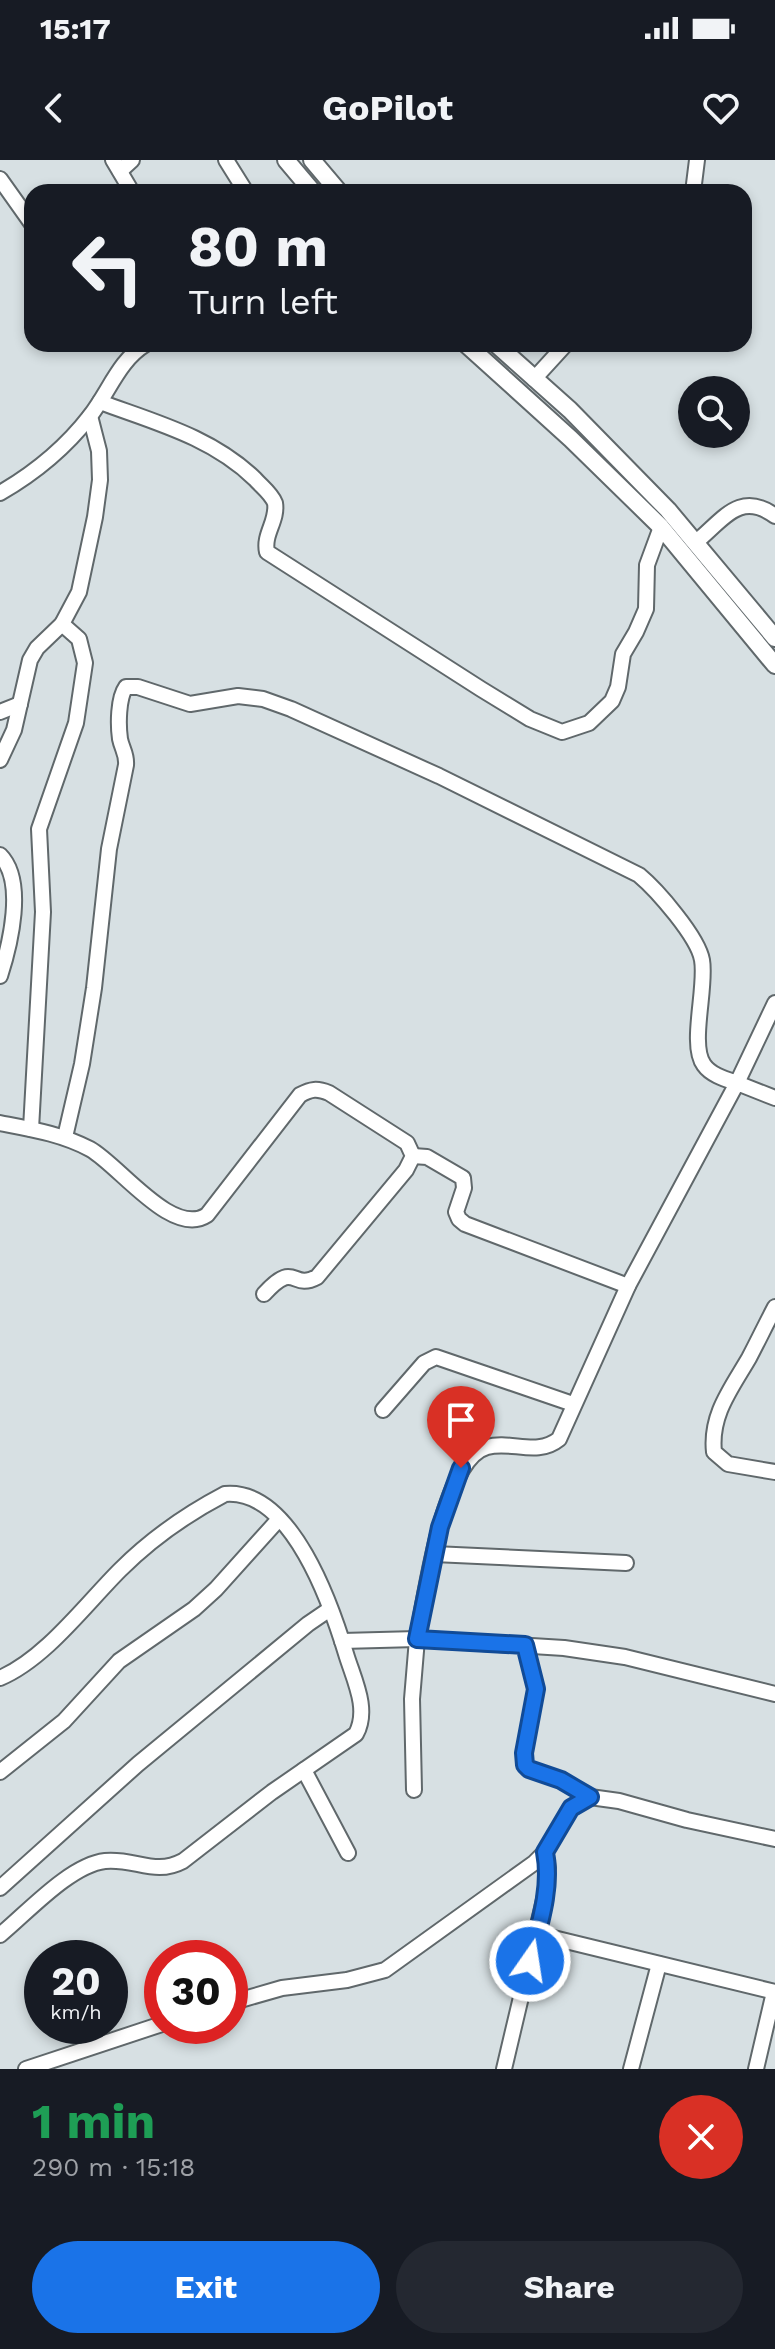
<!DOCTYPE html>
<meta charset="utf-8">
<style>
:root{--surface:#171b24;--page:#242831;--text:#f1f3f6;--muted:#9ea1a6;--accent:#1a73e8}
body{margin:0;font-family:"Work Sans",sans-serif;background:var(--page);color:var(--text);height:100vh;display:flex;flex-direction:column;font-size:30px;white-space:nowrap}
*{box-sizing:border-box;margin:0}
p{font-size:26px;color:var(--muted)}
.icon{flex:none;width:44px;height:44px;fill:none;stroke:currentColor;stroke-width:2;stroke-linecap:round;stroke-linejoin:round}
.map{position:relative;height:1909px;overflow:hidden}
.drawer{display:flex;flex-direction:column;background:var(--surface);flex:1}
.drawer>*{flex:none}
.guide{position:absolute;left:24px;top:24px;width:728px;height:168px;border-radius:24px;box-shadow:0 4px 12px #0003;background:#171b24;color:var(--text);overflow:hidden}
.fabs{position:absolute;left:678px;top:216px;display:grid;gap:16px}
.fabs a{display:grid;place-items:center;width:72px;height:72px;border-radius:50%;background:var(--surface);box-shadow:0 4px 12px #0003;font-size:40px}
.speed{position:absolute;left:24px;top:1780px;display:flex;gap:16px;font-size:40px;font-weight:700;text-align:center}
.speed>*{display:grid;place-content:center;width:104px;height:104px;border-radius:50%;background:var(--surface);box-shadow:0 4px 12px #0003;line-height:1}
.speed small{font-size:20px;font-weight:400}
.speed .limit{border:12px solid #d22;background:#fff;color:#111}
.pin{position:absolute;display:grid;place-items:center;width:68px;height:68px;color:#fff;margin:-82px -34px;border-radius:50% 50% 50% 0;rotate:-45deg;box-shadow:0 0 8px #0007}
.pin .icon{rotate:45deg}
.me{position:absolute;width:88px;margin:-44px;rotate:13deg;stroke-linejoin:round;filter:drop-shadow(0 0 6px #0008)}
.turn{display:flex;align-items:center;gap:28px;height:168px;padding:0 32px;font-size:36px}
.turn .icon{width:104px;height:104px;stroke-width:2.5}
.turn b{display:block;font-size:56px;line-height:68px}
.round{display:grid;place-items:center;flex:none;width:84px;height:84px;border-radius:42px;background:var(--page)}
.summary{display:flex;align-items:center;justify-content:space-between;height:136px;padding:0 32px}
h1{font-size:48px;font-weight:700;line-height:60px;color:#1e9e55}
.action{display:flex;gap:16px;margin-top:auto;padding:16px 32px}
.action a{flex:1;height:92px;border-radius:48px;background:var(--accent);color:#fff;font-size:32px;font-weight:700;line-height:92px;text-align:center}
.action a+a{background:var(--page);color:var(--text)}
.status{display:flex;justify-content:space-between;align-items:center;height:56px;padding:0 40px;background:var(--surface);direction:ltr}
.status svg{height:22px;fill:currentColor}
header{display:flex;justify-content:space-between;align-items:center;height:104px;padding:0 32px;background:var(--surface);font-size:36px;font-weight:700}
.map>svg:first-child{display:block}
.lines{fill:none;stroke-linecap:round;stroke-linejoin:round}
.minor-casing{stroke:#60686b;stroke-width:18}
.tertiary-casing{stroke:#60686b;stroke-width:20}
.minor{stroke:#fff;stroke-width:14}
.tertiary{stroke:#fff;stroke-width:16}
.route-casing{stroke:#114b97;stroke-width:20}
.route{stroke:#1a73e8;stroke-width:14}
</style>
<div class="status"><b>15:17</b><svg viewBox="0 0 49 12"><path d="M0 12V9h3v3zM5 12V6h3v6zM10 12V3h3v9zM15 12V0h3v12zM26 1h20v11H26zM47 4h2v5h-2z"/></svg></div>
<header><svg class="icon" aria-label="back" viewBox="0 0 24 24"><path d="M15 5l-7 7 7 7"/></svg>GoPilot<svg class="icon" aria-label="heart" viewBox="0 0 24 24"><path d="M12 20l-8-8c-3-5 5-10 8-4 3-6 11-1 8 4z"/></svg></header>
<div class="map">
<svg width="775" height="1909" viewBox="0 0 775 1909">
<rect width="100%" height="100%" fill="#d7e0e3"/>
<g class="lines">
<defs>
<g id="minor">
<path d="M113 0 132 32"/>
<path d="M226 0 246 32"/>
<path d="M120 11 132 0"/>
<path d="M0 19 32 64"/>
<path d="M693 32 697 0"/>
<path d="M534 219 566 184"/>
<path d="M100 242C154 262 212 277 255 319 262 327 271 333 275 343 278 361 263 374 267 392L481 529 530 559 562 572 589 563 612 541 618 527 623 494 636 472 646 449 647 405 661 367"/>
<path d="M0 333C33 314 66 287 90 256 109 232 119 200 146 184"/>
<path d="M696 382C723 360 740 330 775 356"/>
<path d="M0 552 20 544"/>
<path d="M0 600 14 570 30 500 37 488 62 464 79 432 95 357 100 320 99 291 90 256"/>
<path d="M0 695C26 721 10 785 0 816"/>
<path d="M0 963C31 969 62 974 90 989 119 1005 172 1078 207 1055L300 935C311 929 317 928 329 933L407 983 413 996 406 1010 317 1117C291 1131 296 1099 264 1134"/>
<path d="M31 969 43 752 39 669 76 563 85 503 79 479 62 464"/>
<path d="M65 977 82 904 94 828 109 689 126 605C127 594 122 589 120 579 118 565 118 538 126 527H138L190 544 238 536 263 539 291 549 439 616 639 715C657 730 698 777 702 800 707 827 689 885 704 905 711 915 725 919 737 923L775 843"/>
<path d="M413 996 427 997 463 1018 464 1028 456 1052 459 1059 465 1064 628 1126"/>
<path d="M775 1147C766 1164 758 1181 749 1198 731 1229 710 1255 714 1292L728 1304 775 1312"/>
<path d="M383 1250 424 1203 436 1197 573 1244"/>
<path d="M434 1394 626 1403"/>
<path d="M342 1481 417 1479C425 1438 443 1299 487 1287 511 1280 537 1297 559 1279L628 1126 737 923 775 938"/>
<path d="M525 1485 536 1529 524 1593 525 1605 529 1609 561 1620 590 1637"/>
<path d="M0 1518C45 1499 85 1445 120 1410 152 1378 185 1355 225 1334 292 1328 332 1447 347 1497 355 1522 369 1550 356 1574L272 1632 183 1701C155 1716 135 1698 105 1701 70 1705 27 1753 0 1775"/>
<path d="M304 1610 348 1693"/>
<path d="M0 1612 64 1561 119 1501 194 1449 216 1429 279 1359"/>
<path d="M414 1630 412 1539 417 1479 564 1488 625 1497 775 1534"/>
<path d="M0 1728 138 1604 308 1464 330 1449"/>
<path d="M537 1774 775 1832"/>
<path d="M230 1843 282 1828 347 1820 385 1810 534 1703 545 1692 571 1648 590 1637 619 1641 687 1660 775 1679"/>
<path d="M26 1909 162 1864"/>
<path d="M504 1909 547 1727 548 1708 545 1692"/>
<path d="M631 1909 659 1804"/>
<path d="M756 1909 774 1832"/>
</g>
<g id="tertiary">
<path d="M286 0 313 32"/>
<path d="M312 0 339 32"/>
<path d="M466 184 571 279 661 367 775 505"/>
<path d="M496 184 570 250 668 350 775 478"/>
</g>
</defs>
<use href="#minor" class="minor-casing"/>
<use href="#tertiary" class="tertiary-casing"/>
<use href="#minor" class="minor"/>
<use href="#tertiary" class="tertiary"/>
</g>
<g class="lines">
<defs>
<path id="route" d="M461 1308 440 1367 417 1479 525 1485 536 1529 524 1593 525 1605 529 1609 561 1620 590 1637 571 1648 545 1692C552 1728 539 1766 530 1801"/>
</defs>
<use href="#route" class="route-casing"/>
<use href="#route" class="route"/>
</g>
</svg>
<div class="fabs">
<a><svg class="icon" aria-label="search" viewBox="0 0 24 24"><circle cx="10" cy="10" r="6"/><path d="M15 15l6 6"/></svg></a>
</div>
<div class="speed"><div>20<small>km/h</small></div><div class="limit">30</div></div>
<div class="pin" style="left:461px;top:1308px;background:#d93025"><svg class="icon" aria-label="arrive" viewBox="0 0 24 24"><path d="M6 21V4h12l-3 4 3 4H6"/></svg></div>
<svg class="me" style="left:530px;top:1801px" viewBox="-20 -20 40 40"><circle r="17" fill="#1a73e8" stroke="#fff" stroke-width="3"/><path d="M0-11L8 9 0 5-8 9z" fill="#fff"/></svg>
<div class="guide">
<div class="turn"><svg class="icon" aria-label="left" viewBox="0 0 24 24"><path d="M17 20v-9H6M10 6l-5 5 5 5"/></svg><div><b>80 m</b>Turn left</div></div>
</div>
</div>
<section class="drawer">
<div class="summary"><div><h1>1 min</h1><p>290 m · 15:18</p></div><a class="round" style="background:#d93025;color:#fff"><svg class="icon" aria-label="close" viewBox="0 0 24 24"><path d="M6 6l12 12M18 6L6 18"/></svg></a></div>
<div class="action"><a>Exit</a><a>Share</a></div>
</section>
